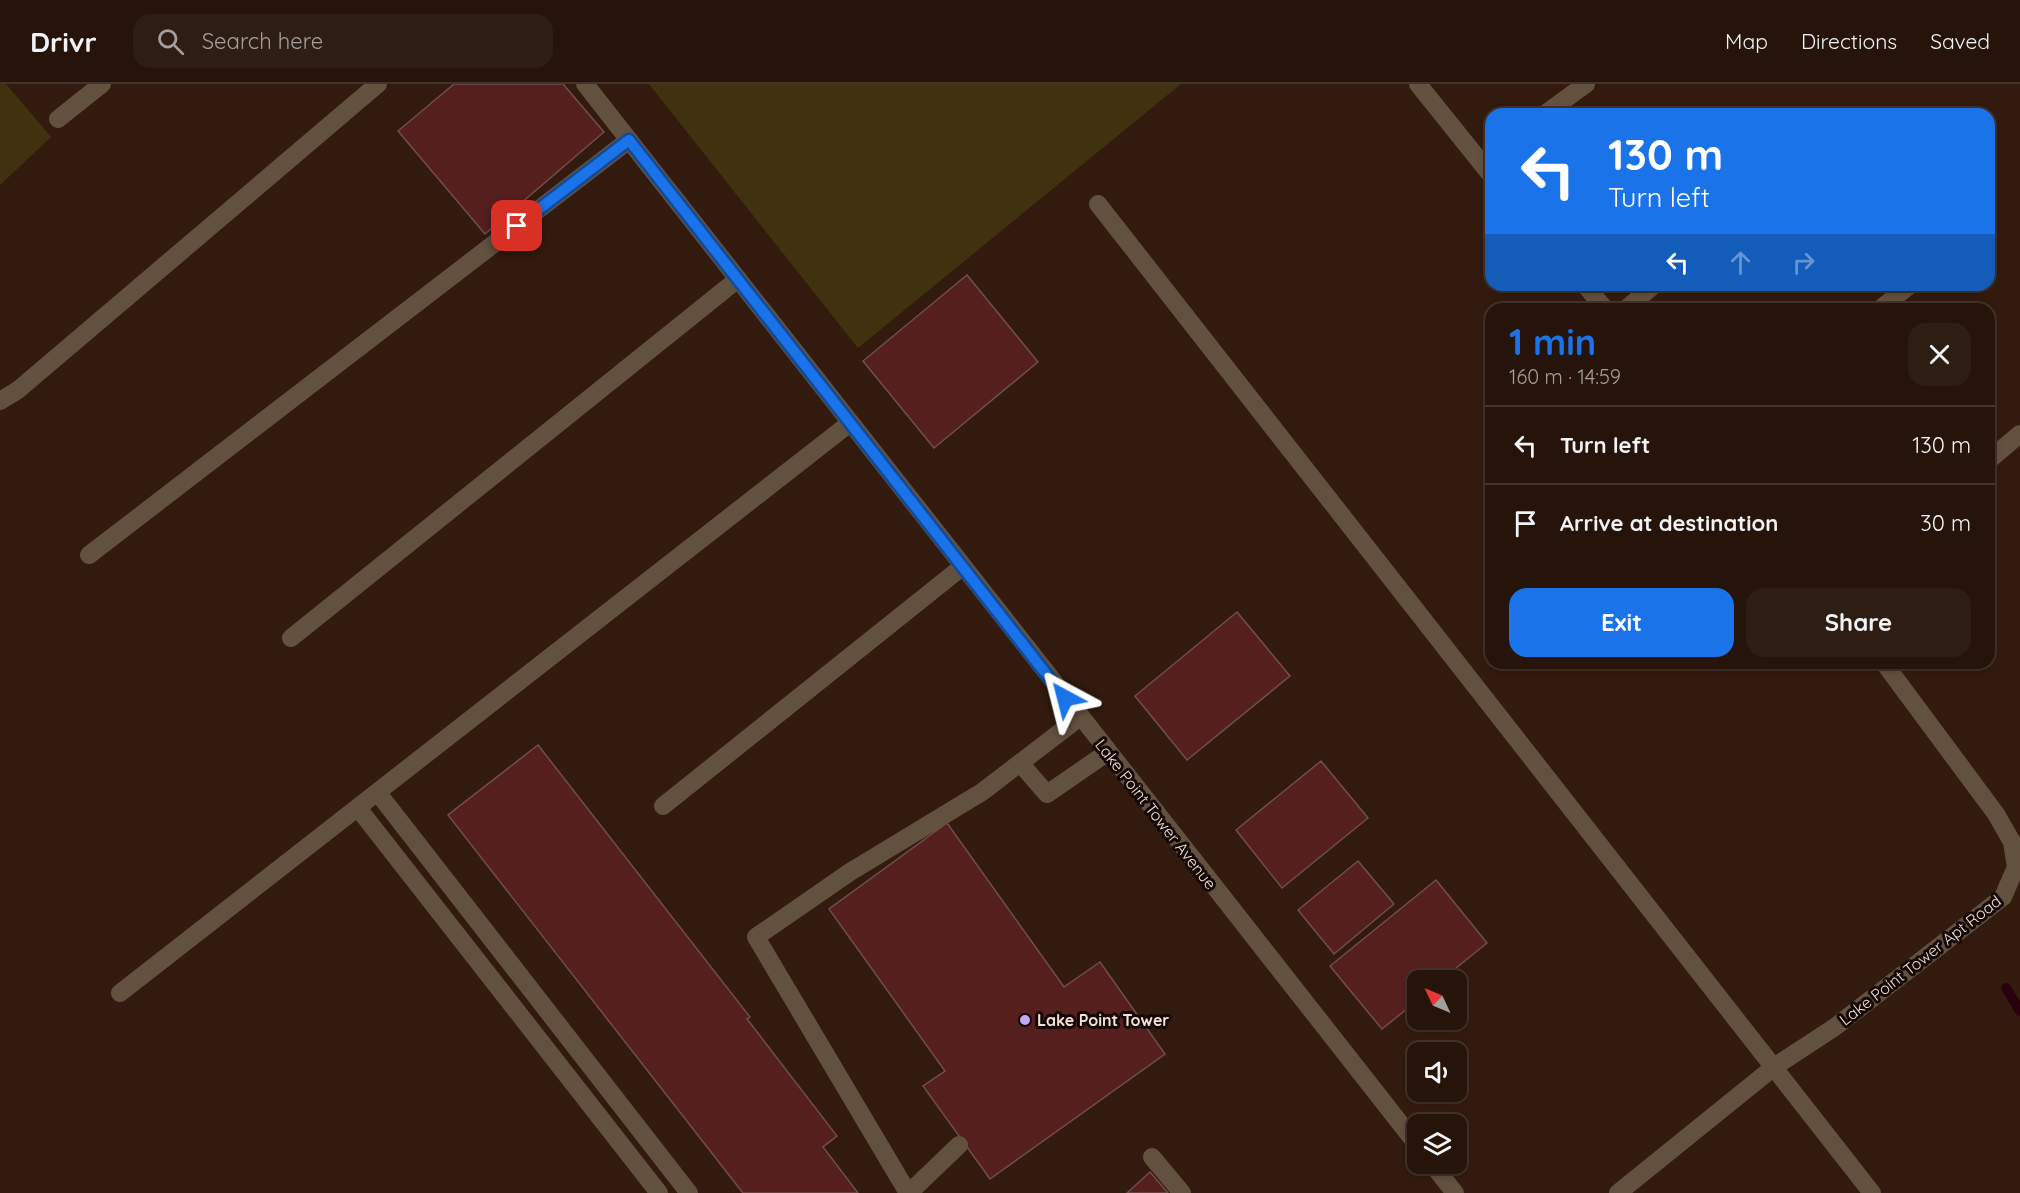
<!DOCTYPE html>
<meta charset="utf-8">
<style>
:root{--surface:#26140a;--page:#2e1d13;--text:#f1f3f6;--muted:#a49e9c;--line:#42332b;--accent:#1a73e8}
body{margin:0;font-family:Quicksand,sans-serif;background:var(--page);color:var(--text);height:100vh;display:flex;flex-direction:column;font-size:22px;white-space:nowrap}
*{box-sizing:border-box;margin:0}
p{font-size:20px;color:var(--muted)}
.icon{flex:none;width:33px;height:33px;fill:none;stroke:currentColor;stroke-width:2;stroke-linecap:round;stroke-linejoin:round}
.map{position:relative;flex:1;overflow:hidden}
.side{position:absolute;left:1485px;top:219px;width:510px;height:366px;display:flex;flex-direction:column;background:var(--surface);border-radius:18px;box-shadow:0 3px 9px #0003,0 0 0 2px var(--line)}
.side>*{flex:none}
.guide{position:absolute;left:1485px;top:24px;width:510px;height:183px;border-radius:18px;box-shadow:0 3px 9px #0003,0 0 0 2px var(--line);background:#1a73e8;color:#fff;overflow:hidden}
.needle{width:39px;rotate:314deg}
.buttons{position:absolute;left:1407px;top:886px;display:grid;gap:12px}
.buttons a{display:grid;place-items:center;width:60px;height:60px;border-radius:12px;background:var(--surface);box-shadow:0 3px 9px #0003,0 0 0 2px var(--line);font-size:30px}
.pin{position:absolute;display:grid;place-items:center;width:51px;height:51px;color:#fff;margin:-26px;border-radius:12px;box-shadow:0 3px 9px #0006}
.me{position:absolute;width:66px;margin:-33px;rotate:322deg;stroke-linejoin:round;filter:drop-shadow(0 0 4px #0008)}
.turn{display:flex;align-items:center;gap:21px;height:126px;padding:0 24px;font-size:27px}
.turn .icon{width:78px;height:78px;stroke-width:2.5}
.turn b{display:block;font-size:42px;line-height:51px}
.lanes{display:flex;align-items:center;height:57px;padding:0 24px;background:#0003;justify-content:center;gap:30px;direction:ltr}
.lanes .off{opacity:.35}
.round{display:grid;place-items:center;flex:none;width:63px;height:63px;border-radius:18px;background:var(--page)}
.summary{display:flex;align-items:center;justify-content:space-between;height:102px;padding:0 24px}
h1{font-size:36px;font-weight:700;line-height:45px;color:var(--accent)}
.button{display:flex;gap:12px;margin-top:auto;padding:12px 24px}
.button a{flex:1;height:69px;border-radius:18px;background:var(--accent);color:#fff;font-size:24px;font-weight:700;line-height:69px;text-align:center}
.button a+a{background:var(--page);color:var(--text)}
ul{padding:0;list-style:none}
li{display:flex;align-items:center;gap:18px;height:78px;padding:0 24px;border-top:2px solid var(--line)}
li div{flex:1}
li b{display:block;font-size:22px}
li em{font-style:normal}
header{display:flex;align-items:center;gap:36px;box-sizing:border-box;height:84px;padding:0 30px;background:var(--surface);border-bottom:2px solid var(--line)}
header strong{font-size:28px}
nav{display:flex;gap:33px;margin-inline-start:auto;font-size:21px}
.search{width:420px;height:54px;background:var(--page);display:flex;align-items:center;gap:15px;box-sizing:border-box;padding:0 21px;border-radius:18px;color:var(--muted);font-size:22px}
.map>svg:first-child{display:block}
.green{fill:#41320f}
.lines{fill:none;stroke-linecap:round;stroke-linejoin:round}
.stream{stroke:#29000d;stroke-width:10}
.building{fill:#551f1e;stroke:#6f4e4c;stroke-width:1.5}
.minor{stroke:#635140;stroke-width:18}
.route-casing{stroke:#114b97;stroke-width:15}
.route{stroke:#1a73e8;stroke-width:10}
.poi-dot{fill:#c2a7f2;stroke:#130804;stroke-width:2}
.labels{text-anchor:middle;stroke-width:6;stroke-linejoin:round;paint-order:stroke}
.street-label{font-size:16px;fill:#f2e0d9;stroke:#130804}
.poi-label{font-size:16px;font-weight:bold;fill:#f2e0d9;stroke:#130804;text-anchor:start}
</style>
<header>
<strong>Drivr</strong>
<div class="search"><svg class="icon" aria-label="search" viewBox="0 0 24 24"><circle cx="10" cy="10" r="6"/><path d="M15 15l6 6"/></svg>Search here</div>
<nav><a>Map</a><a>Directions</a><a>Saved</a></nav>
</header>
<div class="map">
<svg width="2020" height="1109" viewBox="0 0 2020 1109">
<rect width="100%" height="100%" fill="#331a0e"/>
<g class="green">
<path d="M0 0H6L51 53 0 101Z"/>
<path d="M649 0H1181L858 264Z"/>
</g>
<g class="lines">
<path class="stream" d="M2006 904 2020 927"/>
</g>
<g class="building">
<path d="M454 0H563L604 48 485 150 398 47Z"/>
<path d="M967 191 1038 278 934 364 863 277Z"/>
<path d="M1237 528 1290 592 1187 676 1135 612Z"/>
<path d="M538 661 750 933 747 935 837 1052 823 1063 858 1109H743L448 731Z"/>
<path d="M1321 677 1368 734 1282 804 1236 746Z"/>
<path d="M947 739 1064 903 1100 878 1165 970 990 1095 923 1002 945 987 829 825Z"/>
<path d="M1358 777 1394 820 1334 870 1298 826Z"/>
<path d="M1436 796 1487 859 1440 897H1418V916L1382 945 1330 882Z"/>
<path d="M1150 1088 1168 1109H1127Z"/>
</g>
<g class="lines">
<g class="minor">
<path d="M585 0 1418 1062"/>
<path d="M1418 0 1491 91"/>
<path d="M1545 30 1586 0"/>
<path d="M58 35 102 0"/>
<path d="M1098 120 1872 1109"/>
<path d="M1585 201 1605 225"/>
<path d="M1626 225 1654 201"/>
<path d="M1880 225 1910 201"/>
<path d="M0 317 18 306 378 0"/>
<path d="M1989 376 2020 350"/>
<path d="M89 471 629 56"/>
<path d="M291 554 738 195"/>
<path d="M1020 679 1047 710 1108 668"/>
<path d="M378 709 689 1109"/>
<path d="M663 722 962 483"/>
<path d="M358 724 659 1109"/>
<path d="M120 909 850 339"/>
<path d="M1152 1073 1182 1109"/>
<path d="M1432 1080 1455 1109"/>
<path d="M908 1109 756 853 850 788 982 708 1080 633"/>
<path d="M909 1109 959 1061"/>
<path d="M1618 1109 1774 983 1835 943 2003 813 2016 783 2012 758 1996 730 1884 579"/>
</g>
</g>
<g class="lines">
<defs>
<path id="route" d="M517 142 629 56 1065 614"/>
</defs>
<use href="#route" class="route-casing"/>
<use href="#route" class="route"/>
</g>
<circle class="poi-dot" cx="1025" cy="936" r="6"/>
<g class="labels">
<g class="street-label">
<text transform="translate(1156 730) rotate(52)" y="6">Lake Point Tower Avenue</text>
<text transform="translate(1920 876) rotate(-38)" y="6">Lake Point Tower Apt Road</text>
</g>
<g class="poi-label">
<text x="1037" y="942">Lake Point Tower</text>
</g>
</g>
</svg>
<div class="buttons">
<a><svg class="needle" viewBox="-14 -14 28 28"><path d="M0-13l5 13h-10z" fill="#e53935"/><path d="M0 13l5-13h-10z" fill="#a49e9c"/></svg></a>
<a><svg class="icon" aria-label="sound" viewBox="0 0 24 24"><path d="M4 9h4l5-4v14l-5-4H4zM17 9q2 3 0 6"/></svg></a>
<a><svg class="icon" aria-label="layers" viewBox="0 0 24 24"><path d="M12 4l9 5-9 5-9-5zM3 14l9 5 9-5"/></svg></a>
</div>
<div class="pin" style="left:517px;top:142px;background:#d93025"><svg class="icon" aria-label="arrive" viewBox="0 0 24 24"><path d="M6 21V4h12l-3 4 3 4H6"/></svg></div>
<svg class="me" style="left:1065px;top:614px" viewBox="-20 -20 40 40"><path d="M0-17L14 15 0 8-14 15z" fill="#1a73e8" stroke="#fff" stroke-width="4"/></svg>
<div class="guide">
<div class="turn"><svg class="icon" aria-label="left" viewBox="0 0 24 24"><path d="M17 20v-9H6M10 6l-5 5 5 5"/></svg><div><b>130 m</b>Turn left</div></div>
<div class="lanes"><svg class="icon" aria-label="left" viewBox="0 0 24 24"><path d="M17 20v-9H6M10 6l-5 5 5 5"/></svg><svg class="icon off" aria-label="ahead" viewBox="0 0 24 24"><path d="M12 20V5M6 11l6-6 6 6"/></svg><svg class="icon off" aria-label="right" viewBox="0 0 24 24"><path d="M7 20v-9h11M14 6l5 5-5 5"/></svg></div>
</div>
<section class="side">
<div class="summary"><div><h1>1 min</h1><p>160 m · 14:59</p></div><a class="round"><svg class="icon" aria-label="close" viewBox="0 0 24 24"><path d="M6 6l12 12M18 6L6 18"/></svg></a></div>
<ul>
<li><svg class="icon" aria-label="left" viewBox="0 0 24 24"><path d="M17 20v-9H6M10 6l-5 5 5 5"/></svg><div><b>Turn left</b></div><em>130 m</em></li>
<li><svg class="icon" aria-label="arrive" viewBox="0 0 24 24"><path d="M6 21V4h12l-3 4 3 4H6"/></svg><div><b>Arrive at destination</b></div><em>30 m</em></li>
</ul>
<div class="button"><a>Exit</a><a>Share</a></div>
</section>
</div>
